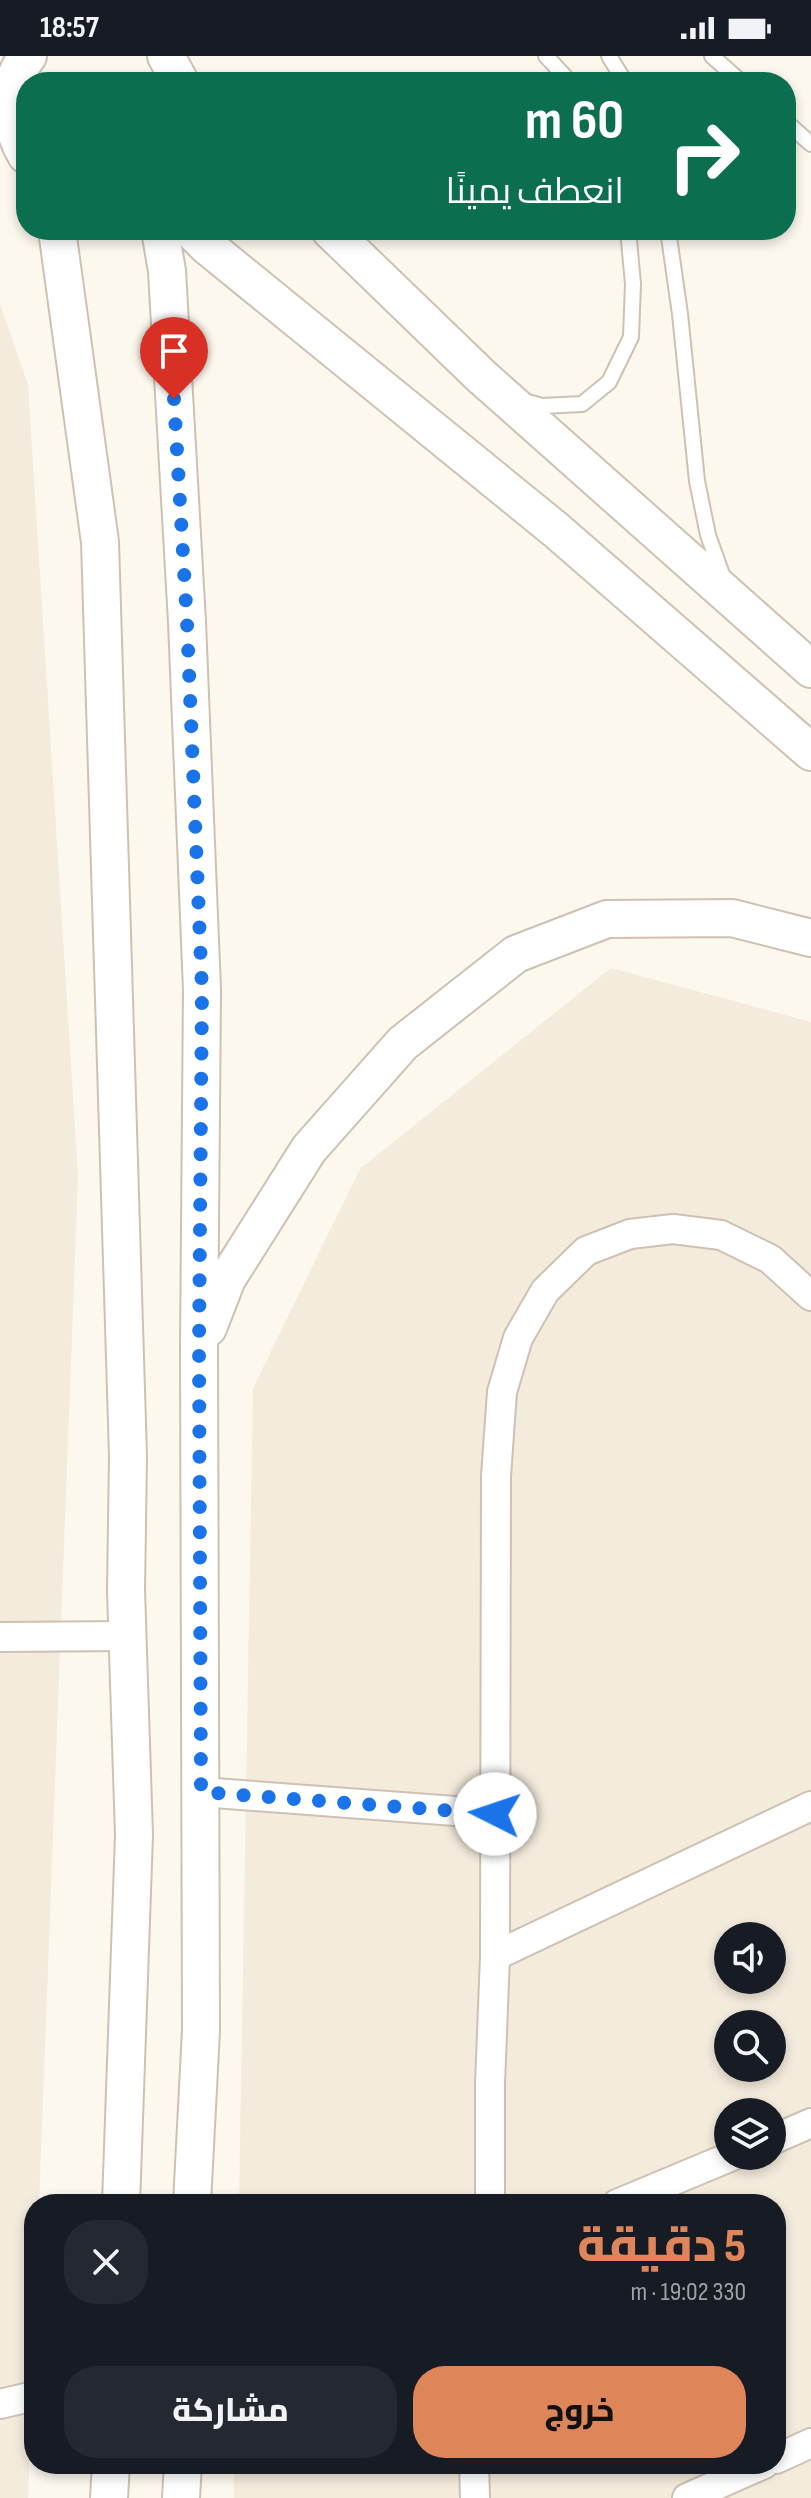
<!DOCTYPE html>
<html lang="ar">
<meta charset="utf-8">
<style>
:root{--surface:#171b24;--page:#242831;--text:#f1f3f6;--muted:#9ea1a6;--accent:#de855a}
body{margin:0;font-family:"Sofia Sans Condensed",Cairo,sans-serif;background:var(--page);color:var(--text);direction:rtl;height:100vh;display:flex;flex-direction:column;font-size:30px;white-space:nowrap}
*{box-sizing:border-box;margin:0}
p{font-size:26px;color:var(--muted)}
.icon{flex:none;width:44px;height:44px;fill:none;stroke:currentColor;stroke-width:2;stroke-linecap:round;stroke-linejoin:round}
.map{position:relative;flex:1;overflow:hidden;direction:ltr}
.panel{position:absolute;left:24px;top:2138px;width:762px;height:280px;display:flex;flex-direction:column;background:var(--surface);border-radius:32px;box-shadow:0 4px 12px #0003;direction:rtl}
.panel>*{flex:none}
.hud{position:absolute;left:16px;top:16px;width:780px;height:168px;border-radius:32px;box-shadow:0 4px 12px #0003;direction:rtl;background:#0b6e4f;color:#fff;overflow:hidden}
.buttons{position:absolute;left:714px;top:1866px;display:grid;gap:16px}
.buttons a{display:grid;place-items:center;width:72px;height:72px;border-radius:50%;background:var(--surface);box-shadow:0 4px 12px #0003;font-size:40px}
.pin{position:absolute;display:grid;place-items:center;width:68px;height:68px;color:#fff;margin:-82px -34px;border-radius:50% 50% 50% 0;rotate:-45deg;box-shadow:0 0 8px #0007}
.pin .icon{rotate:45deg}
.me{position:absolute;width:88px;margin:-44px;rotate:274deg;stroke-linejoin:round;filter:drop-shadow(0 0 6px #0008)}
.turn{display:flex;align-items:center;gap:28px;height:168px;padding:0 40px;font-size:36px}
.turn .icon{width:104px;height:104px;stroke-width:2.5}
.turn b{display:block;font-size:56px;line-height:68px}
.round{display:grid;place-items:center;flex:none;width:84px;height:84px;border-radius:32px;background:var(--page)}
.head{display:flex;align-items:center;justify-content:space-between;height:136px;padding:0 40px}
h1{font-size:48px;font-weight:800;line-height:60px;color:var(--accent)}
.cta{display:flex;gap:16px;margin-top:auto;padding:16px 40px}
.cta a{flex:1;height:92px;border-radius:32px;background:var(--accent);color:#111;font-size:32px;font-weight:800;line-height:92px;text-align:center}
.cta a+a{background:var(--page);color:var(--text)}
.status{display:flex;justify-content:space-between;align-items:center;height:56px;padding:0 40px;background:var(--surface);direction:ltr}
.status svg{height:22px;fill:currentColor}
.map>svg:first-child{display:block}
.residential{fill:#f3ebdc;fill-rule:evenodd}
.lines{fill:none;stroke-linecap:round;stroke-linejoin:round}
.service-casing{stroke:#cec1b2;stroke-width:18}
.minor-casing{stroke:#cec1b2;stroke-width:32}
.tertiary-casing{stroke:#cec1b2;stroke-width:40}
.service{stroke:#fff;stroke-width:14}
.minor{stroke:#fff;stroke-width:28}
.tertiary{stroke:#fff;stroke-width:36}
.route{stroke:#1a73e8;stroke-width:14;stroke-dasharray:0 25.2}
</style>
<div class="status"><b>18:57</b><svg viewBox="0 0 49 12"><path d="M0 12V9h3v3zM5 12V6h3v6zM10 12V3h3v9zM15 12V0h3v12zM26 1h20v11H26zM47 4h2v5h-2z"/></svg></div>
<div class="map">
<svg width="811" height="2442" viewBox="0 0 811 2442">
<rect width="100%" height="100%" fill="#fcf8ed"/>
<g class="residential">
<path d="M0 248 28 329 78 1120 39 2148H34V2282L28 2442H0Z"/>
<path d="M611 912 811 966V2442H234V2408H776V2148H239L253 1332 360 1113ZM728 1880H772V1924H728ZM728 1968H772V2012H728ZM728 2056H772V2100H728Z"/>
</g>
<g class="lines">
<defs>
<g id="service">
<path d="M546 0 570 26"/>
<path d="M609 0 625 26"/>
<path d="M712 0 741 26"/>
<path d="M786 66 811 88"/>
<path d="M668 174 680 258 697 425 708 479 724 524"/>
<path d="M524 345 542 350 582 348 609 326 631 281 633 228 628 174"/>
</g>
<g id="minor">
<path d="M0 1581 128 1580"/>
<path d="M201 1736 495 1758"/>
<path d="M495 1900 811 1750"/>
<path d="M772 2084 811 2067"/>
<path d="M490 2148V2028L495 1900 496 1420 502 1336 518 1282 545 1235 586 1195 630 1178 673 1173 721 1179 770 1203 811 1240"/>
<path d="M617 2148 732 2100"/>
<path d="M0 2348 34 2340"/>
<path d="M776 2403 811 2387"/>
<path d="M474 2408 475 2442"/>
<path d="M687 2442 764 2408"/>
</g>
<g id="tertiary">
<path d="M166 0 180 26"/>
<path d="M26 99C9 70 4 28 28 0"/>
<path d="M57 174 100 486 128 1400 126 1534 134 1779 121 2148"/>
<path d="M160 174 167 215 187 566 202 934 199 1292 201 1974 192 2148"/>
<path d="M191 174 207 190 556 474 811 696"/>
<path d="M330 174 481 320 811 613"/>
<path d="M208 1272 227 1223 309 1093 403 987 516 898 607 863 732 862 811 882"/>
<path d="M109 2442 111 2408"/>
<path d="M181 2442 183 2408"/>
</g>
</defs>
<use href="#service" class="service-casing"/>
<use href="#minor" class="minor-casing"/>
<use href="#tertiary" class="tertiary-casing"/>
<use href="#service" class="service"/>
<use href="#minor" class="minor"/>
<use href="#tertiary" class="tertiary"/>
</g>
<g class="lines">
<path class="route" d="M174 343 187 566 202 934 199 1292 201 1736 495 1758"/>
</g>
</svg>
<div class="buttons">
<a><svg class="icon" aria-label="sound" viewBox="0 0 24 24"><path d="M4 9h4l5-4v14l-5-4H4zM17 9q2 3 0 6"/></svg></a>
<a><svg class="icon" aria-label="search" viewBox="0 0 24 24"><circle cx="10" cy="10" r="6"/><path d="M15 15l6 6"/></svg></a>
<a><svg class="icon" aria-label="layers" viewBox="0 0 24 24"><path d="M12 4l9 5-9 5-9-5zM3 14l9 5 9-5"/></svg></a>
</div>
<div class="pin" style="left:174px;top:343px;background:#d93025"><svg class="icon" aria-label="arrive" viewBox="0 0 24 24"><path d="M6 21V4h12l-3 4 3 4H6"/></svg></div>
<svg class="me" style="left:495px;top:1758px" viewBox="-20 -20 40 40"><circle r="19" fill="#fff"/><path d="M0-13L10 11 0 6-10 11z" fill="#1a73e8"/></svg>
<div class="hud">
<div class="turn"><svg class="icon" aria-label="right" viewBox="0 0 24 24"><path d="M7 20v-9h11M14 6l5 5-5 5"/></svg><div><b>60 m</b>انعطف يمينًا</div></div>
</div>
<section class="panel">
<div class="head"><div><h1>5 دقيقة</h1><p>330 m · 19:02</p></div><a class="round"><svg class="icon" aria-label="close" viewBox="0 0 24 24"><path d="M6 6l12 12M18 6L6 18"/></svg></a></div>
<div class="cta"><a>خروج</a><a>مشاركة</a></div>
</section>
</div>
